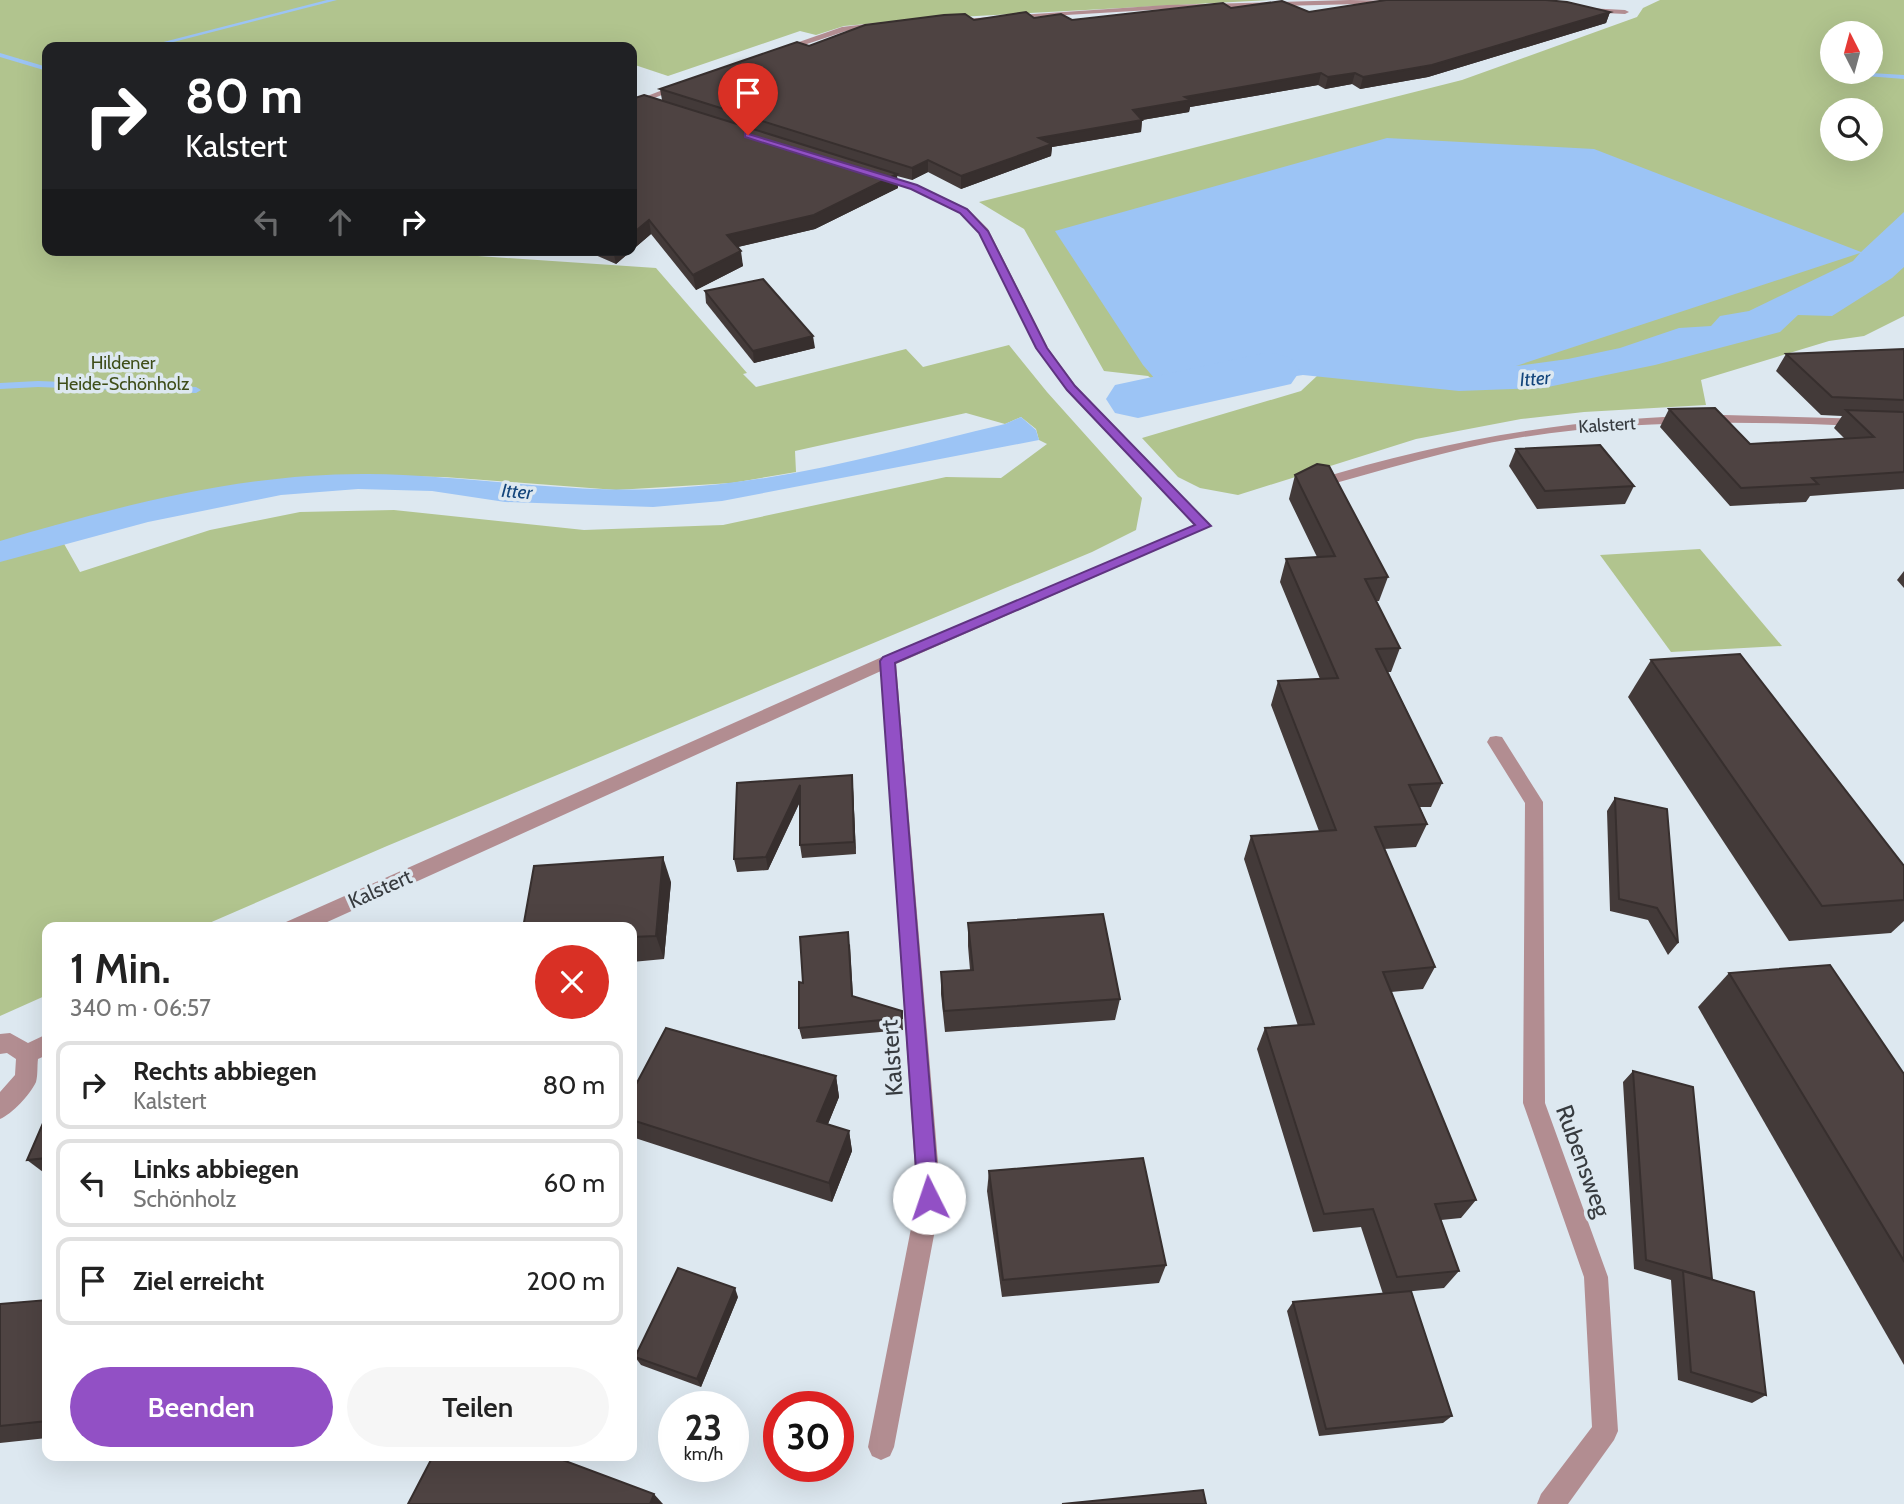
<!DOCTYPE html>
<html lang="de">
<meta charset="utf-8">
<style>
:root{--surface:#fff;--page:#f6f6f6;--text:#222;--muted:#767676;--line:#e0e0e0;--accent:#9250c5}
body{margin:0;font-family:Cabin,sans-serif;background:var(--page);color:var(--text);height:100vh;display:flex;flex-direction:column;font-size:26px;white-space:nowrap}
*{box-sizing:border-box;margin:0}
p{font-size:23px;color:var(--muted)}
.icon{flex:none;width:38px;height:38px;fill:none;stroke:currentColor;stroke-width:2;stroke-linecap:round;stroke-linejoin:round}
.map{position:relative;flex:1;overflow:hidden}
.side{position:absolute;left:42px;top:922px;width:595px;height:539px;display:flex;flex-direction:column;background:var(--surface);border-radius:14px;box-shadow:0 7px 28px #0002}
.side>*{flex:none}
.guide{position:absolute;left:42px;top:42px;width:595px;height:214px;border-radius:14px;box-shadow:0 7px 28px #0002;background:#202124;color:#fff;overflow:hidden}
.needle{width:46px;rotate:354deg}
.fabs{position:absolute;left:1820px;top:21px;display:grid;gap:14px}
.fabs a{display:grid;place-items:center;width:63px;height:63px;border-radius:50%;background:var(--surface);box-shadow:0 7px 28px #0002;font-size:35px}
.speed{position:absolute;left:658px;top:1391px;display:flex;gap:14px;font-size:35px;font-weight:700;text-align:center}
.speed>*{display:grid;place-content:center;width:91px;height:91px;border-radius:50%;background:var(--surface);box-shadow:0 7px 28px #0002;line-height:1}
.speed small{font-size:18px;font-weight:400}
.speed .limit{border:10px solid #d22;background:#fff;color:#111}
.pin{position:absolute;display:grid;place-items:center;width:60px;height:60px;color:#fff;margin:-72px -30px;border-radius:50% 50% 50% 0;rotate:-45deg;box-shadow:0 0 7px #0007}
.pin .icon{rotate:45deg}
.me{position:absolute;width:77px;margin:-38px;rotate:356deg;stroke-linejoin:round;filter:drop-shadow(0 0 5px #0008)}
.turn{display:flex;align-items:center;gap:24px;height:147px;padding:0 28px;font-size:32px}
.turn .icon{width:91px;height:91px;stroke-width:2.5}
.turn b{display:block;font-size:49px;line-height:60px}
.lanes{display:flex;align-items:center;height:66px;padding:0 28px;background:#0003;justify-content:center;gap:35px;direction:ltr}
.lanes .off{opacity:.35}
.round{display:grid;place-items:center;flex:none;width:74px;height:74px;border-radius:37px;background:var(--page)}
.headline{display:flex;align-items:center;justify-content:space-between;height:119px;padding:0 28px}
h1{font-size:42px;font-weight:600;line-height:52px}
.button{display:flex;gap:14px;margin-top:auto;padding:14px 28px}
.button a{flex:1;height:80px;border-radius:42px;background:var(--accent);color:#fff;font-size:28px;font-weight:600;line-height:80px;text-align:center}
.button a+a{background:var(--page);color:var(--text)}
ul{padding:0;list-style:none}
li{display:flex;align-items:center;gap:21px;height:88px;margin:0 14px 10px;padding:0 14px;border:4px solid var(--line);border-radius:14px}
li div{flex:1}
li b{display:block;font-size:26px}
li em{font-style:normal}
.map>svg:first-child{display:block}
.green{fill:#b1c48e;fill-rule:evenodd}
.water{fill:#9cc4f5;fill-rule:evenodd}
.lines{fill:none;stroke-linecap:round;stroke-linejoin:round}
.stream{fill:#9cc4f5;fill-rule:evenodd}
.river{fill:#9cc4f5;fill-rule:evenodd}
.minor{fill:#b28d91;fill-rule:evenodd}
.wall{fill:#433a39}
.shaded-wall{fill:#372f2e}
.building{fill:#4e4342;stroke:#372f2e;stroke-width:2}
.route{fill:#9250c5;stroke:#5f3480;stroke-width:2}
.labels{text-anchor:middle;stroke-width:7;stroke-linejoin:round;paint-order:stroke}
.far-park-label{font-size:18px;fill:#3f4e19;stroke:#dde8f0}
.far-street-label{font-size:18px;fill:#373b3f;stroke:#dde8f0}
.far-water-label{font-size:19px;font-style:italic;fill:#13457b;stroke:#dde8f0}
.street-label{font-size:21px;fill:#373b3f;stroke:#dde8f0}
.near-street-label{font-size:24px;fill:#373b3f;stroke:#dde8f0}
</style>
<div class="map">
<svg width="1904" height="1504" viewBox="0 0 1904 1504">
<rect width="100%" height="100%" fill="#dde8f0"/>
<g class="green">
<path d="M0 0H1270L921 19 844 26 816 35 800 31 668 76 632 64V47H47V250H467L478 256 656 268 747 373 743 374 756 387 906 349 923 367 1009 345 1047 392 1142 498 1136 530 1092 552 387 846 200 927 47 928V995L0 1016ZM966 413 1005 424 1021 417 1036 429 1039 440 1047 444 1001 478 946 477 723 525 584 530 394 510 300 512 210 530 80 572 54 526 330 475 444 477 616 490 732 483 796 472 795 451Z"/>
<path d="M1660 0H1904V316L1864 336 1829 341 1701 380 1706 405 1584 412 1521 419 1416 439 1238 495 1200 488 1178 477 1142 438 1301 391 1335 359 1162 386 1148 376 1104 371 1024 229 979 202 1462 80 1637 17 1643 8ZM1832 33H1871V72H1832ZM1832 110H1871V149H1832Z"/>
<path d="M1700 549 1782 646 1671 652 1600 555Z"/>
</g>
<g class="water">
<path d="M1387 138 1594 149 1861 252 1904 212V267L1892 278 1832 316 1798 315 1780 332 1655 365 1543 388 1459 391 1303 375 1211 389 1168 398 1159 404 1144 391 1161 386 1143 365 1055 231ZM1860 253 1853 261 1749 311 1720 316 1711 326 1679 328 1620 348 1568 359 1516 366Z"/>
<path d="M1021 417 1036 430 1039 440 722 501 653 507 505 502 432 491 358 489 281 495 148 522 0 562V541C119 506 242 473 368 474 470 475 571 495 673 488 786 482 896 450 1005 424Z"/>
</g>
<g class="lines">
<g class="stream">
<path d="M327 0H337L154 47H144Z"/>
<path d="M0 53 47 67V71L0 57Z"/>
<path d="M1855 72 1904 75V79L1853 75Z"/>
<path d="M38 381 196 387 201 390 196 393 38 387 0 389V383Z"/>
</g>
<path class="river" d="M1269 352 1291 358 1300 371 1291 384 1138 418 1115 413 1106 399 1115 385Z"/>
<g class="minor">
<path d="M1350 0 1402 1 1398 3 1167 9 951 22 947 20 1167 5Z"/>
<path d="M1587 8 1625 10 1629 12 1625 14 1584 12Z"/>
<path d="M884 22 887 26 846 31 783 52 776 50 842 27Z"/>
<path d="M678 84 685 86 644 102 637 100Z"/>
<path d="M872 173 918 185 968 209 988 229 1048 348 1075 385 1211 526 896 664 941 1198 894 1447 890 1456 881 1460 872 1456 868 1447 917 1198 881 671 314 928H283L286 922 882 657 1195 525 1067 391 1036 348 979 232 960 213 910 189 872 177Z"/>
<path d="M1724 415 1904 420V428C1775 422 1645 417 1517 438 1448 449 1383 471 1316 488L1309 484 1311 481C1451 438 1577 417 1724 415Z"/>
<path d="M1496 736 1502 737 1543 802 1545 1103 1608 1277 1618 1431 1614 1440 1568 1504H1537L1541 1494 1592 1427 1584 1277 1523 1103 1525 803 1487 742 1490 737Z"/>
<path d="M10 1033 28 1043 47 1034V1055L38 1059C37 1067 38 1075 36 1082 30 1095 12 1114 0 1119V1092L15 1075 16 1059 7 1053 0 1054V1034Z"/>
</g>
</g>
<g class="wall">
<path d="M1231 8 1309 12H1610L1606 23 1428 77 1360 89 1352 84 1325 89 1318 85 1190 107 1189 112 1142 120 1141 132 1052 147 1051 156 961 189 928 172 912 180 897 176 898 188 815 229 738 247 743 266 696 290 651 234 616 264 584 250H632L662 100 660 89 809 46 974 20 1034 18 1072 20Z"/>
<path d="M705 291 815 348 754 363 706 303Z"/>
<path d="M1904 349V489L1810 496 1806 502 1730 506 1660 427 1669 409 1750 444 1845 439 1834 428 1842 416 1821 415 1776 371 1786 354Z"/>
<path d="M1516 449 1634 486 1625 504 1537 509 1509 466Z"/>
<path d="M1295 475 1388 577 1379 601H1376L1400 648 1391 672H1388L1442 783 1431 807H1420L1427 824 1416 847 1384 849 1435 967 1423 989 1391 992 1476 1200 1461 1218 1441 1220 1459 1271 1444 1288 1383 1294 1361 1227 1313 1232 1257 1049 1265 1028 1298 1026 1244 859 1251 836 1319 831 1271 705 1278 681 1320 679 1280 582 1286 559 1317 557 1289 499Z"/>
<path d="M1904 571V588L1897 580Z"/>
<path d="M1651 660 1904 866V921L1891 933 1789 941 1628 697Z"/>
<path d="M737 783 853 788 856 854 802 858 800 845V802L768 870 737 872 734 859Z"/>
<path d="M1615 798 1678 943 1668 955 1648 920 1610 911 1607 811Z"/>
<path d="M671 882 664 959 632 962V928Z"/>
<path d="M968 923 1120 999 1115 1020 945 1032 941 994V972L970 970 968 946Z"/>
<path d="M850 944 853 997 902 1011 903 1030 802 1039 799 1028 803 983Z"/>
<path d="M1729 973 1904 1074V1365L1698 1007Z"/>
<path d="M1633 1071 1712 1279 1766 1395 1752 1403 1678 1380 1671 1280 1634 1269 1623 1082Z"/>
<path d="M836 1076 839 1097 828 1124 849 1131 852 1151 832 1202 632 1137V1092Z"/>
<path d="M47 1114V1175L27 1160Z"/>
<path d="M989 1171 1166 1265 1159 1283 1002 1297 987 1191Z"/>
<path d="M738 1297 701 1387 641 1365 635 1357Z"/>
<path d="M47 1300V1438L0 1443V1304Z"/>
<path d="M1293 1302 1452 1416 1443 1423 1319 1436 1287 1311Z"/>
</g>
<g class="shaded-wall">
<path d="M1610 12 1606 23 1428 77 1360 89 1363 77Z"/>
<path d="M1321 73 1318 85 1190 107 1189 112 1142 120 1141 132 1052 147 1051 156 961 189V176L1039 138 1133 110 1185 97Z"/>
<path d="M1355 73 1352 84 1325 89 1328 77Z"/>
<path d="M928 160V172L912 180V168Z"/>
<path d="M897 174 898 188 815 229 729 249 727 235Z"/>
<path d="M649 220 651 234 616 264 613 250H632V234Z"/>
<path d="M741 251 743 266 696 290 693 275Z"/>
<path d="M813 336 815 348 754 363 753 351Z"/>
<path d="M852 775 853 788 856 854 854 842Z"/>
<path d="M800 785 802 797 768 870 766 857Z"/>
<path d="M663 857 671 882 664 959 656 936Z"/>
<path d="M836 1076 839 1097 821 1141 817 1121Z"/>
<path d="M849 1131 852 1151 832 1202 829 1183Z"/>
<path d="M735 1288 738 1297 701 1387 697 1379Z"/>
<path d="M654 1494 663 1504H650Z"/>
</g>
<g class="building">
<path d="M1386 0H1546L1567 2 1610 12 1432 65 1363 77 1355 73 1328 77 1321 73 1185 97 1191 100 1133 110 1142 120 1039 138 1052 144 961 176 928 160 912 168 660 89 797 42 809 46 865 25 944 15 965 14 974 20 1026 12 1034 18 1061 14 1072 20 1223 3 1231 8 1282 1 1309 12Z"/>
<path d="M644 95 897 174 814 215 727 235 741 251 693 275 649 220 632 234V99Z"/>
<path d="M763 279 813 336 753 351 705 291Z"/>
<path d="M1904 349V400L1832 397 1786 354Z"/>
<path d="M1715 408 1750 444 1874 437 1846 410 1904 412V472L1812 478 1818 484 1741 488 1669 409Z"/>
<path d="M1600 445 1634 486 1545 491 1516 449Z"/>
<path d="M1317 464 1329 466 1388 577 1365 579 1400 648 1376 649 1442 783 1409 785 1427 824 1375 827 1435 967 1383 972 1476 1200 1435 1204 1459 1271 1397 1277 1373 1209 1324 1214 1265 1028 1314 1024 1251 836 1336 830 1278 681 1338 678 1286 559 1335 556 1295 475Z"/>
<path d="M1740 654 1904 866V900L1822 906 1651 660Z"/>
<path d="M852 775 854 842 800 845V785L766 857 734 859 737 783Z"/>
<path d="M1615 798 1667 809 1678 943 1657 908 1619 899Z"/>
<path d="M663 857 656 936 632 937V928H523L534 866Z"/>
<path d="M1103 914 1120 999 944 1011 941 972 973 970 968 923Z"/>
<path d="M848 932 852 996 902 1011V1018L799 1028V982L803 983 800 937Z"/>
<path d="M1830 965 1904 1074V1261L1729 973Z"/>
<path d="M666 1028 836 1076 817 1121 849 1131 829 1183 632 1120V1092Z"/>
<path d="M1633 1071 1693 1087 1712 1279 1646 1260Z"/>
<path d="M47 1114V1158L27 1160Z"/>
<path d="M1143 1158 1166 1265 1003 1280 989 1171Z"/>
<path d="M678 1268 735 1288 697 1379 635 1357Z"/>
<path d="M1683 1271 1754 1292 1766 1395 1691 1372Z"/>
<path d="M1411 1291 1452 1416 1326 1429 1293 1302Z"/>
<path d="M47 1300V1421L0 1426V1304Z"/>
<path d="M433 1456H552L654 1494 650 1504H408Z"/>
<path d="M1203 1490 1206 1504H1062Z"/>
</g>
<path class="route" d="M745 133 917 185 967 209 988 231 1047 348 1075 386 1211 526 895 663 939 1198 936 1206 929 1209 921 1206 918 1198 880 661 883 657 1195 525 1067 390 1036 348 979 233 960 213 911 189 745 137Z"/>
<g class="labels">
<g class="far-park-label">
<text x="123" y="369">Hildener<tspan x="123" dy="21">Heide-Schönholz</tspan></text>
</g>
<g class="far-street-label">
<text transform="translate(1607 425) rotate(-4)" y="6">Kalstert</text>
</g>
<g class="far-water-label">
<text transform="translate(1535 378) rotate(-5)" y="7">Itter</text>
<text transform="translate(517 491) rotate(5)" y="7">Itter</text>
</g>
<g class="street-label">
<text transform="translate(380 889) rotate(-24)" y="7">Kalstert</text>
</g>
<g class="near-street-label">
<text transform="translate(892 1058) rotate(-94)" y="8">Kalstert</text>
<text transform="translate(1583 1161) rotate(70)" y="8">Rubensweg</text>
</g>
</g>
</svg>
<div class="fabs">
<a><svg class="needle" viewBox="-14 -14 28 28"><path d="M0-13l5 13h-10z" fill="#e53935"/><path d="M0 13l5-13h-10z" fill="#767676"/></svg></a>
<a><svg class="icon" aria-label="search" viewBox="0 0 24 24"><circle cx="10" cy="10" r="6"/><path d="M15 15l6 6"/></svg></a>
</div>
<div class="speed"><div>23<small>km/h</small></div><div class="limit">30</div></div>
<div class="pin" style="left:748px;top:135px;background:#d93025"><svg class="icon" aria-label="arrive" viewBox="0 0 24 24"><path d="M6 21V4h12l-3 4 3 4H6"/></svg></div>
<svg class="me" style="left:929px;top:1198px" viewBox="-20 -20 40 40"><circle r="19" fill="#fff"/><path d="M0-13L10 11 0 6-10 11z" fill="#9250c5"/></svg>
<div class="guide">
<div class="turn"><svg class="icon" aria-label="right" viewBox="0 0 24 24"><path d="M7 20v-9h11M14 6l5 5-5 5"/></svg><div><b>80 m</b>Kalstert</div></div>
<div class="lanes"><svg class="icon off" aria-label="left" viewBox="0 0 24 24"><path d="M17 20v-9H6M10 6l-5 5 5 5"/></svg><svg class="icon off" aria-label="ahead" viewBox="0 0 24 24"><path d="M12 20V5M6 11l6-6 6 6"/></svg><svg class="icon" aria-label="right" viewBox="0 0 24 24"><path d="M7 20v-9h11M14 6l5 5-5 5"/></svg></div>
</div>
<section class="side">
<div class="headline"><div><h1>1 Min.</h1><p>340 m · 06:57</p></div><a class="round" style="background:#d93025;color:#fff"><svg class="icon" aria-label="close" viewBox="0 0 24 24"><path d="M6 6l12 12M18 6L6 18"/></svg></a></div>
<ul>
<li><svg class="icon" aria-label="right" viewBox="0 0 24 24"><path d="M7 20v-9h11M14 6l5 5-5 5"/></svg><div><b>Rechts abbiegen</b><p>Kalstert</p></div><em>80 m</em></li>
<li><svg class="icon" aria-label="left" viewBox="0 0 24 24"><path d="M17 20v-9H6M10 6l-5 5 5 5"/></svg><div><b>Links abbiegen</b><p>Schönholz</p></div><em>60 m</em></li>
<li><svg class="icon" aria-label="arrive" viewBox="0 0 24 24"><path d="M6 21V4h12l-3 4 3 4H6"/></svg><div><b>Ziel erreicht</b></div><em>200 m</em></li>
</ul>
<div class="button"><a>Beenden</a><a>Teilen</a></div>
</section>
</div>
